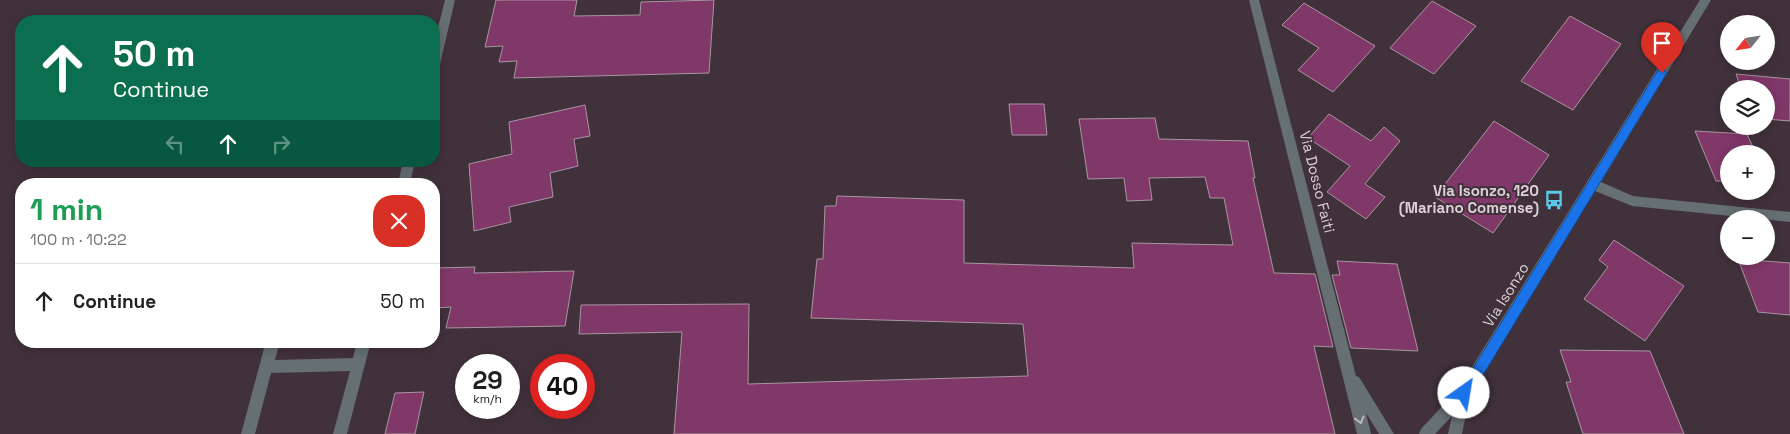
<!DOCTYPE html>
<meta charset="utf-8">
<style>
:root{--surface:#fff;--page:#f6f6f6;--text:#202124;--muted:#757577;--line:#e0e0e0}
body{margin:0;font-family:"Space Grotesk",sans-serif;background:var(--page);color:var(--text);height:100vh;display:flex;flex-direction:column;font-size:19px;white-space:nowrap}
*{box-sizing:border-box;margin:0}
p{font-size:16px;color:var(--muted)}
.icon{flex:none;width:28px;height:28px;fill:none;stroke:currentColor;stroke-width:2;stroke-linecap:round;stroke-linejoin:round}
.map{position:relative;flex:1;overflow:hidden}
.details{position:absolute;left:15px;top:178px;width:425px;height:170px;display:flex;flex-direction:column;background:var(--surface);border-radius:20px;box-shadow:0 2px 12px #0003}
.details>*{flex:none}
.hud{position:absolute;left:15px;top:15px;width:425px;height:152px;border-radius:20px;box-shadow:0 2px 12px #0003;background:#0b6e4f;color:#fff;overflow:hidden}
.needle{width:32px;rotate:240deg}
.tools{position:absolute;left:1720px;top:15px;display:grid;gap:10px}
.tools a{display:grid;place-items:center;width:55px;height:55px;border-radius:50%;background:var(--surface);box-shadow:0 2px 12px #0003;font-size:25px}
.speed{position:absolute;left:455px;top:354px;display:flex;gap:10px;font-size:25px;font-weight:700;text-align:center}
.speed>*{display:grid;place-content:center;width:65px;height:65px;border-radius:50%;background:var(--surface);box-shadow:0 2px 12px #0003;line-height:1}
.speed small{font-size:12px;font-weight:400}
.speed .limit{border:8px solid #d22;background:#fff;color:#111}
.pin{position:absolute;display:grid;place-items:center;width:42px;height:42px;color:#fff;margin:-51px -21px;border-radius:50% 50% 50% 0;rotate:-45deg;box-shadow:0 0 5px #0007}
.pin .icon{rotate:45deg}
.me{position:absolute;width:55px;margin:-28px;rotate:32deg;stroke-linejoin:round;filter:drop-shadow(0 0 4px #0008)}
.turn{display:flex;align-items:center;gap:18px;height:105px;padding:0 15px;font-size:22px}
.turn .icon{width:65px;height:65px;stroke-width:2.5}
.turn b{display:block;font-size:35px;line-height:42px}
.lanes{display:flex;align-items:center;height:48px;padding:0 15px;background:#0003;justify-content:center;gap:25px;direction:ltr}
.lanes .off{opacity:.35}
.round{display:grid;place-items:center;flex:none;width:52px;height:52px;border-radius:20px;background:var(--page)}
.head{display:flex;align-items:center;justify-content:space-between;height:85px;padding:0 15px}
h1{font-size:30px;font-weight:700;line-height:38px;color:#1e9e55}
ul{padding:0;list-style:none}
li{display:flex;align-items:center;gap:15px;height:75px;padding:0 15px;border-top:1px solid var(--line)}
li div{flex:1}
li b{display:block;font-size:19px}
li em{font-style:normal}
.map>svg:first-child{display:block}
.building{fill:#803869;stroke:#a996a1}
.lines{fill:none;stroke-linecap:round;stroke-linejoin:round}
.minor{fill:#666f72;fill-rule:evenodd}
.oneway{stroke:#beb9be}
.route{fill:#1a73e8;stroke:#114b97}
.labels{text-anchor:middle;stroke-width:4;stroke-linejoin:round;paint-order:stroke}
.street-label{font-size:15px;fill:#dcd2d8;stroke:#41313b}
.poi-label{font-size:15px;font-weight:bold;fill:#dcd2d8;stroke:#41313b;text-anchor:end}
</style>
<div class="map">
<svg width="1790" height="434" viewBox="0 0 1790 434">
<rect width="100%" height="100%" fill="#41313b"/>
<g class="building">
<path d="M496 0H577L574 16 640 15 641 2 714 0 709 73 514 78 517 61 499 62 503 46 485 47Z"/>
<path d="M1432 1 1476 26 1434 74 1390 48Z"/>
<path d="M1304 3 1375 46 1333 92 1298 70 1319 48 1282 25Z"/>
<path d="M1570 16 1621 44 1573 110 1521 81Z"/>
<path d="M1736 74 1790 79V121L1766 119V89H1741Z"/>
<path d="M1009 104H1044L1047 135H1012Z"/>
<path d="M585 105 590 136 574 139 578 166 550 173 553 197 509 207 511 222 474 231 469 164 512 154 509 122Z"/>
<path d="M1329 114 1371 141 1384 127 1400 141 1365 184 1385 197 1366 219 1327 192 1350 166 1308 138Z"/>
<path d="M1155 118 1159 139 1248 141 1255 178H1253L1274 273 1315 274 1333 347 1314 346 1335 434H674L682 332 579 334 581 305 749 304 748 384 1028 376 1023 324 811 318 817 259H823L825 206H836L837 196 964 200V263L1134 268 1132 243 1233 245 1224 198H1210L1205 177 1149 178 1152 200 1127 201 1124 178 1088 179 1079 119Z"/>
<path d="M1494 121 1549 155 1493 233 1435 197Z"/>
<path d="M1695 131 1747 134 1756 154H1729V181H1716Z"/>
<path d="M1614 240 1684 286 1645 341 1584 299 1608 267 1599 260Z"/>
<path d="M1738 259 1790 263V315L1758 312Z"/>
<path d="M1337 261 1397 264 1418 351 1351 348 1332 275H1340Z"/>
<path d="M475 267 474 273 574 271 565 326 446 328 451 307 434 308V268Z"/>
<path d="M1560 350 1650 351 1684 434H1583L1566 382H1571Z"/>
<path d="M424 392 415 434H385L395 393Z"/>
</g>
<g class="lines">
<g class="minor">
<path d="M445 0H455L440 64 434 68V43Z"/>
<path d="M1249 0H1259L1356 376 1359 377 1394 434H1379L1366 413 1371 434H1357Z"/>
<path d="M1700 0H1711L1601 182 1633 196 1790 212V222L1632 206 1595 191 1470 395 1462 434H1448L1452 416 1435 434H1419L1421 429 1459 388Z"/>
<path d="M403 161H415L410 184H398Z"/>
<path d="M266 341H280L275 360 353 358 357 341H371L347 434H333L350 371 271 373 255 434H241Z"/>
</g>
</g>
<defs><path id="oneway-chevron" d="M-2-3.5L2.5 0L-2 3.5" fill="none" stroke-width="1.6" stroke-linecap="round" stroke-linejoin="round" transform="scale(1.25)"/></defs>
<use class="oneway" href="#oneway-chevron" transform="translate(1360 420) rotate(75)"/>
<path class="route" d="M1662 69 1665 70 1667 73 1665 76 1469 398 1464 399 1460 398 1458 393 1460 389 1658 70Z"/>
<defs>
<symbol id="bus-bare" viewBox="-9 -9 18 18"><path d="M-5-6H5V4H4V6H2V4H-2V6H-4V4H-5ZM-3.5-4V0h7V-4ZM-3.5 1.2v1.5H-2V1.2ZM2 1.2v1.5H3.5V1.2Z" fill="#5bc8e6" stroke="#41313b" stroke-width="2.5" paint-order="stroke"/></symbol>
</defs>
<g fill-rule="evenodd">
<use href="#bus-bare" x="1540" y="186" width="28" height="28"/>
</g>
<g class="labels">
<g class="street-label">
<text transform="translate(1317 182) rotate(76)" y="5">Via Dosso Faiti</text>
<text transform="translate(1506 295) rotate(-58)" y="5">Via Isonzo</text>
</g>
<g class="poi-label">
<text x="1539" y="196">Via Isonzo, 120<tspan x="1539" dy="17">(Mariano Comense)</tspan></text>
</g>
</g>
</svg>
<div class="tools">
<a><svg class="needle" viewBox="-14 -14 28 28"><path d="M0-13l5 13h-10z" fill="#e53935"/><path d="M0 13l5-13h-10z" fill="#757577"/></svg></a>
<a><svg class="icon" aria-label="layers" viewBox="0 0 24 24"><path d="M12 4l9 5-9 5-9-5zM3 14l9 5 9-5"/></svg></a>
<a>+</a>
<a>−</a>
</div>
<div class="speed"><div>29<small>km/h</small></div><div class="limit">40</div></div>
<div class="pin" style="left:1662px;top:73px;background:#d93025"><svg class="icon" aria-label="arrive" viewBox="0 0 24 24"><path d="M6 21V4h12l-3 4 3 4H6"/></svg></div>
<svg class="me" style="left:1464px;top:393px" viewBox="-20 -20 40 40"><circle r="19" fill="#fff"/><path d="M0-13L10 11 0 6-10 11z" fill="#1a73e8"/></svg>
<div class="hud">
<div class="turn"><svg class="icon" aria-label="ahead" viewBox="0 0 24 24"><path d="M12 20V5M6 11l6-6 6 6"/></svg><div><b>50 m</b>Continue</div></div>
<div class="lanes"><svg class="icon off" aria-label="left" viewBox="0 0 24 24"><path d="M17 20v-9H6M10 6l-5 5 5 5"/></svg><svg class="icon" aria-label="ahead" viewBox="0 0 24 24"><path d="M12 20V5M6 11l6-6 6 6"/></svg><svg class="icon off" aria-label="right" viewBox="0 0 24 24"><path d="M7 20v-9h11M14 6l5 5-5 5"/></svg></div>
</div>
<section class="details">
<div class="head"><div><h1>1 min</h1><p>100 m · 10:22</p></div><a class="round" style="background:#d93025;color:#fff"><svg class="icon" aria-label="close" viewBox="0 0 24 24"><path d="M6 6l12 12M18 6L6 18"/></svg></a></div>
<ul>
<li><svg class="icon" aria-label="ahead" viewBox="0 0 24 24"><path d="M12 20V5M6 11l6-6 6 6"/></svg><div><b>Continue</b></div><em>50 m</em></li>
</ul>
</section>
</div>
